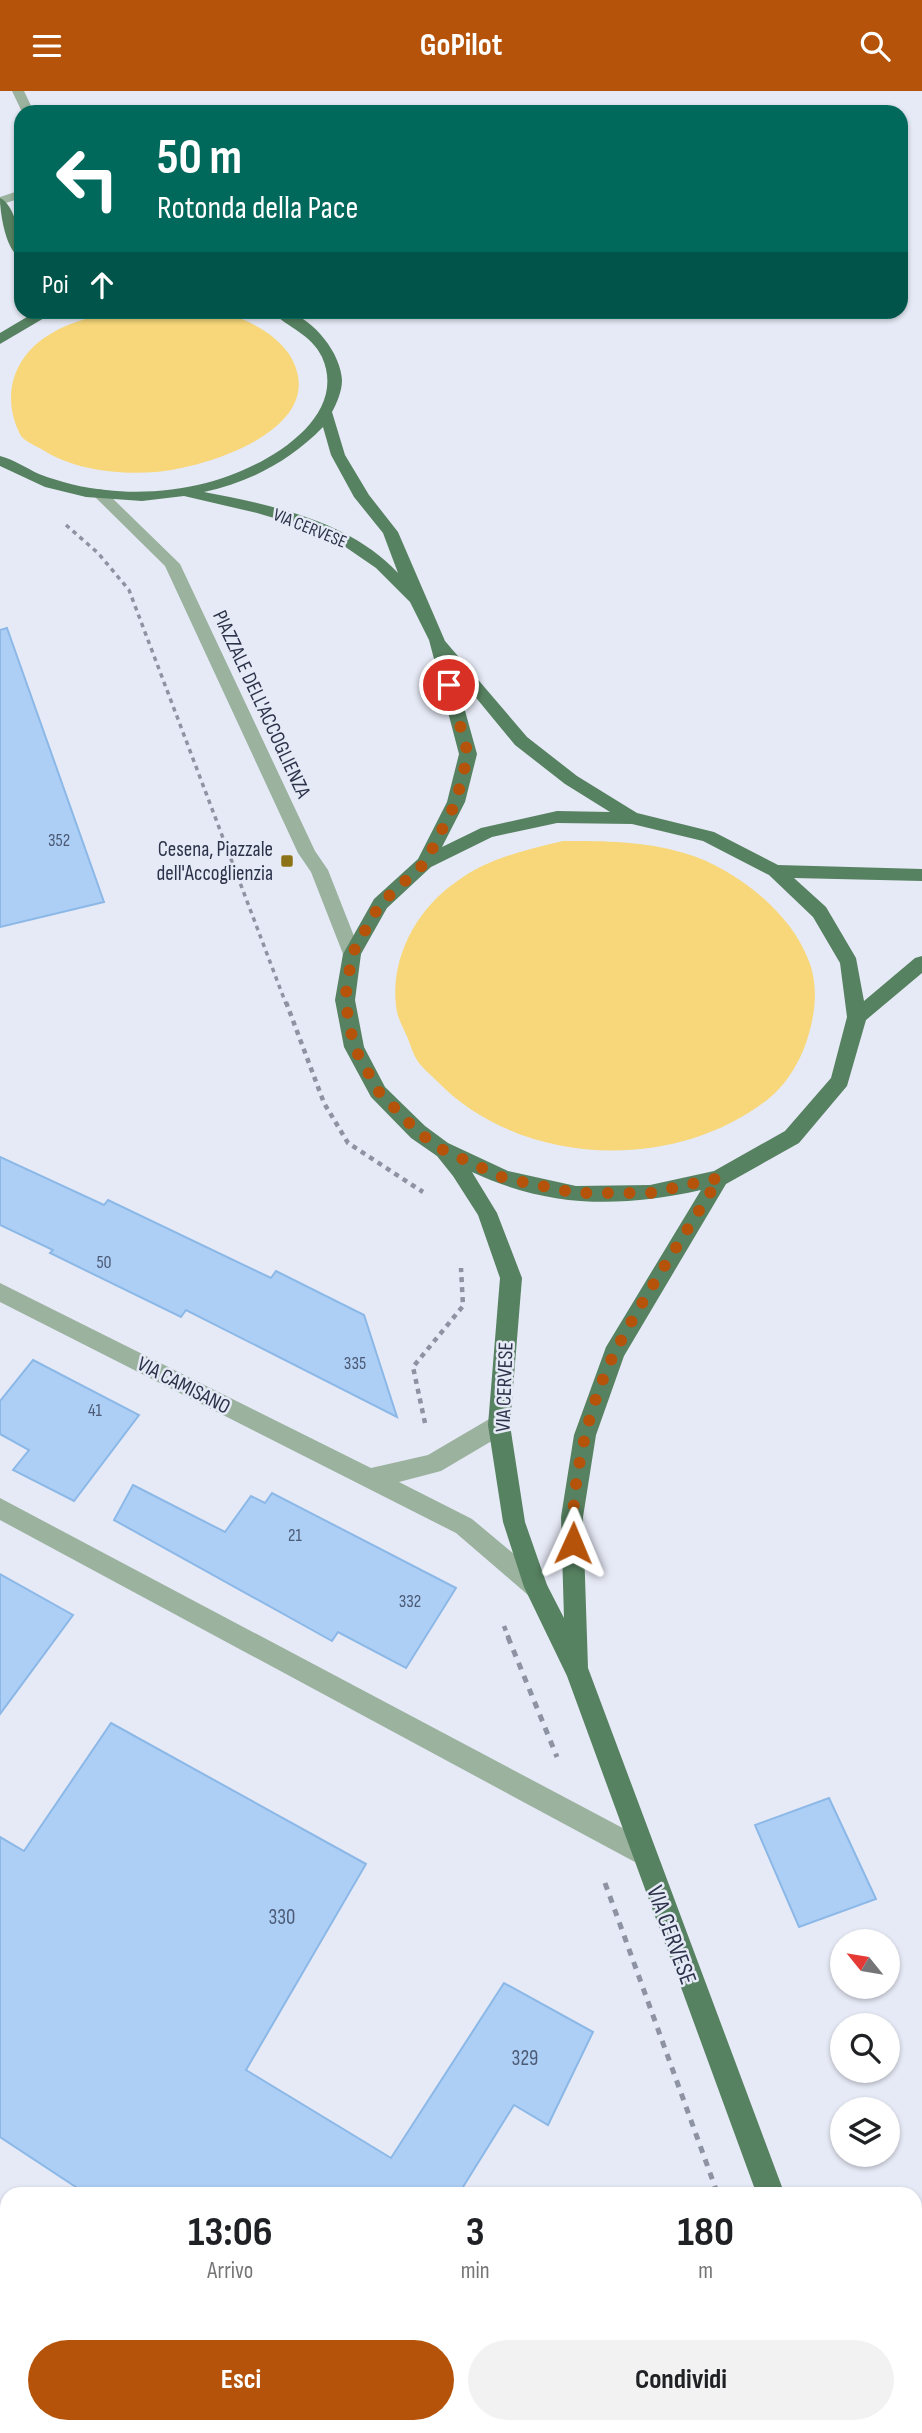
<!DOCTYPE html>
<html lang="it">
<style>
:root{--surface:#fff;--page:#f2f2f2;--text:#202124;--muted:#757577;--accent:#b45309}
body{margin:0;font-family:"Sofia Sans Condensed",sans-serif;background:var(--page);color:var(--text);height:100vh;display:flex;flex-direction:column;font-size:26px;white-space:nowrap}
*{box-sizing:border-box;margin:0}
p{font-size:23px;color:var(--muted)}
.icon{flex:none;width:38px;height:38px;fill:none;stroke:currentColor;stroke-width:2;stroke-linecap:round;stroke-linejoin:round}
.map{position:relative;flex:1;overflow:hidden}
.panel{position:absolute;left:0px;top:2096px;width:922px;height:247px;display:flex;flex-direction:column;background:var(--surface);border-radius:21px 21px 0 0;box-shadow:0 2px 5px #0004}
.panel>*{flex:none}
.guide{position:absolute;left:14px;top:14px;width:894px;height:214px;border-radius:21px;box-shadow:0 2px 5px #0004;background:#00695c;color:#fff;overflow:hidden}
.needle{width:46px;rotate:300deg}
.buttons{position:absolute;left:830px;top:1838px;display:grid;gap:14px}
.buttons a{display:grid;place-items:center;width:70px;height:70px;border-radius:50%;background:var(--surface);box-shadow:0 2px 5px #0004;font-size:35px}
.pin{position:absolute;display:grid;place-items:center;width:60px;height:60px;color:#fff;margin:-30px;border:4px solid #fff;border-radius:50%;box-shadow:0 2px 7px #0007}
.me{position:absolute;width:77px;margin:-38px;rotate:1deg;stroke-linejoin:round;filter:drop-shadow(0 0 5px #0008)}
.turn{display:flex;align-items:center;gap:24px;height:147px;padding:0 28px;font-size:32px}
.turn .icon{width:91px;height:91px;stroke-width:2.5}
.turn b{display:block;font-size:49px;line-height:60px}
.then{display:flex;align-items:center;height:66px;padding:0 28px;background:#0003;gap:14px;font-size:26px}
.eta{display:flex;justify-content:space-evenly;align-items:center;height:119px;text-align:center}
.eta b{font-size:42px;font-weight:700;line-height:49px}
.cta{display:flex;gap:14px;margin-top:auto;padding:14px 28px}
.cta a{flex:1;height:80px;border-radius:42px;background:var(--accent);color:#fff;font-size:28px;font-weight:700;line-height:80px;text-align:center}
.cta a+a{background:var(--page);color:var(--text)}
header{display:flex;justify-content:space-between;align-items:center;height:91px;padding:0 28px;background:var(--accent);color:#fff;font-size:32px;font-weight:700}
.map>svg:first-child{display:block}
.green{fill:#f7d779}
.building{fill:#adcff5;stroke:#8cb8e7;stroke-width:2}
.lines{fill:none;stroke-linecap:round;stroke-linejoin:round}
.path-far2{stroke:#8e93a4;stroke-width:3.5;stroke-dasharray:4.5 4.5;stroke-linecap:butt}
.path-far1{stroke:#8e93a4;stroke-width:4.5;stroke-dasharray:5 5;stroke-linecap:butt}
.path{stroke:#8e93a4;stroke-width:5;stroke-dasharray:7 7;stroke-linecap:butt}
.minor{fill:#9bb29f;fill-rule:evenodd}
.major{fill:#578261;fill-rule:evenodd}
.route{stroke:#b45309;stroke-width:12;stroke-dasharray:0 21.6}
.poi-dot{fill:#8d7317;stroke:#e6eaf6;stroke-width:2.5}
.labels{text-anchor:middle;stroke-width:5;stroke-linejoin:round;paint-order:stroke}
.far-street-label{font-size:18px;fill:#2c334a;stroke:#e6eaf6}
.number-label{font-size:18px;fill:#4c5a75}
.street-label{font-size:21px;fill:#2c334a;stroke:#e6eaf6}
.poi-label{font-size:21px;fill:#2c334a;stroke:#e6eaf6;text-anchor:end}
.near-number-label{font-size:21px;fill:#4c5a75}
.near-street-label{font-size:24px;fill:#2c334a;stroke:#e6eaf6}
</style>
<header><svg class="icon" aria-label="menu" viewBox="0 0 24 24"><path d="M4 6h16M4 12h16M4 18h16"/></svg>GoPilot<svg class="icon" aria-label="search" viewBox="0 0 24 24"><circle cx="10" cy="10" r="6"/><path d="M15 15l6 6"/></svg></header>
<div class="map">
<svg width="922" height="2342" viewBox="0 0 922 2342">
<rect width="100%" height="100%" fill="#e6eaf6"/>
<g class="green">
<path d="M117 221C146 220 190 216 218 221 244 226 274 241 289 263 335 336 207 377 156 381 119 384 74 379 43 359 36 355 26 351 21 345 0 306 13 264 52 242 72 230 95 225 117 221Z"/>
<path d="M563 750C605 750 644 750 684 762 733 776 790 820 808 868 818 891 816 919 809 942 803 966 787 994 767 1009 673 1082 520 1076 437 990 431 984 422 977 417 969 413 963 411 955 408 948 405 940 399 930 397 921 388 871 415 819 456 791 488 767 526 759 563 750Z"/>
</g>
<g class="building">
<path d="M7 537 104 811 0 836V539Z"/>
<path d="M0 1066 104 1114 108 1109 271 1187 276 1180 364 1224 397 1326 186 1219 181 1226 50 1162 53 1159 0 1134Z"/>
<path d="M33 1269 139 1324 74 1410 13 1379 29 1359 0 1343V1310Z"/>
<path d="M133 1394 225 1441 251 1405 265 1412 272 1402 456 1497 406 1577 338 1541 332 1550 114 1429Z"/>
<path d="M0 1483 73 1524 0 1623Z"/>
<path d="M111 1632 366 1773 246 1979 391 2067 504 1892 593 1941 548 2034 514 2014 458 2104H88L0 2046V1746L24 1760Z"/>
<path d="M829 1707 876 1808 799 1836 755 1734Z"/>
</g>
<g class="lines">
<path class="path-far2" d="M66 434 98 462 129 499 286 913"/>
<g class="path-far1">
<path d="M286 911 324 1012 348 1052 423 1101"/>
<path d="M425 1332 413 1276 463 1215 461 1177"/>
<path d="M504 1535 509 1548"/>
</g>
<g class="path">
<path d="M508 1546 557 1666"/>
<path d="M605 1792 718 2104"/>
<path d="M802 2336 804 2342"/>
</g>
<g class="minor">
<path d="M12 0H24L34 21H22Z"/>
<path d="M21 99V107L0 114V106Z"/>
<path d="M100 398 105 400 180 473 315 760 328 779 361 863 359 868H345L343 863 311 781 298 762 165 475 95 406 92 403 95 400Z"/>
<path d="M0 1192 371 1377 428 1364 491 1327 499 1324 507 1327 510 1334 507 1341 441 1380 399 1391 472 1428 544 1488 548 1496 544 1504 536 1507 528 1504 456 1442 0 1211Z"/>
<path d="M0 1407 651 1752 655 1761 651 1770 642 1774 633 1770 0 1429Z"/>
<path d="M0 2250 7 2253V2284L0 2281Z"/>
<path d="M92 2336H128L130 2342H95Z"/>
</g>
<g class="major">
<path d="M0 107C16 114 21 151 21 167 6 161 0 123 0 107Z"/>
<path d="M37 220H56L0 253V242Z"/>
<path d="M271 220C276 220 284 219 288 221 314 228 341 263 342 289 342 300 337 312 332 321L345 364 369 404 398 441 445 550 527 646 577 685 637 722 714 741 778 774 922 778V790L794 787 826 816 856 867 864 910 915 867 922 865V882L866 929 847 995 799 1052 726 1093 624 1265 596 1344 583 1426 588 1577 785 2104H757L567 1585 524 1496 503 1431 488 1334 500 1187 478 1124 453 1085 437 1065 411 1047 371 1006 344 956 335 909 343 863 374 808 418 768 447 711 459 663 429 549 410 511 376 477 344 455 301 435 257 422 184 405 142 410 86 406 45 396 0 375V365C13 368 26 377 39 383 60 391 83 397 106 399 139 403 174 400 206 392 256 380 351 331 322 266 311 243 288 237 271 220ZM323 336 331 364 354 406 383 442 398 482C350 430 272 414 204 401 250 391 290 370 323 336ZM454 580 515 654 565 693 610 721 557 720 481 737 442 756 465 711 477 663ZM557 732 632 733 703 750 769 784 813 826 840 872 847 926 831 987 785 1040 714 1080 650 1094 576 1095 508 1080 448 1052 425 1035 385 996 364 956 355 909 361 863 387 817 431 776 492 746ZM472 1081C549 1117 620 1117 701 1099L606 1256 574 1344 561 1426 564 1527 547 1494 525 1431 510 1334 522 1187 497 1122Z"/>
<path d="M847 2336H877L879 2342H849Z"/>
</g>
</g>
<g class="lines">
<path class="route" d="M449 594 468 663 456 711 425 772 380 813 352 863 345 909 354 956 379 1001 418 1041 441 1058 504 1087 576 1102H650L719 1087C685 1144 646 1201 615 1261 589 1312 570 1394 573 1452"/>
</g>
<rect class="poi-dot" x="280" y="763" width="14" height="14" rx="3.5"/>
<g class="labels">
<g class="far-street-label">
<text transform="translate(310 437) rotate(22)" y="6">VIA CERVESE</text>
</g>
<g class="number-label">
<text x="59" y="755">352</text>
<text x="104" y="1177">50</text>
<text x="355" y="1278">335</text>
<text x="95" y="1325">41</text>
<text x="295" y="1450">21</text>
<text x="410" y="1516">332</text>
</g>
<g class="street-label">
<text transform="translate(262 613) rotate(65)" y="7">PIAZZALE DELL'ACCOGLIENZA</text>
<text transform="translate(184 1294) rotate(27)" y="7">VIA CAMISANO</text>
<text transform="translate(504 1296) rotate(-88)" y="7">VIA CERVESE</text>
</g>
<g class="poi-label">
<text x="273" y="765">Cesena, Piazzale<tspan x="273" dy="24">dell'Accoglienzia</tspan></text>
</g>
<g class="near-number-label">
<text x="282" y="1833">330</text>
<text x="525" y="1974">329</text>
</g>
<g class="near-street-label">
<text transform="translate(672 1844) rotate(70)" y="8">VIA CERVESE</text>
</g>
</g>
</svg>
<div class="buttons">
<a><svg class="needle" viewBox="-14 -14 28 28"><path d="M0-13l5 13h-10z" fill="#e53935"/><path d="M0 13l5-13h-10z" fill="#757577"/></svg></a>
<a><svg class="icon" aria-label="search" viewBox="0 0 24 24"><circle cx="10" cy="10" r="6"/><path d="M15 15l6 6"/></svg></a>
<a><svg class="icon" aria-label="layers" viewBox="0 0 24 24"><path d="M12 4l9 5-9 5-9-5zM3 14l9 5 9-5"/></svg></a>
</div>
<div class="pin" style="left:449px;top:594px;background:#d93025"><svg class="icon" aria-label="arrive" viewBox="0 0 24 24"><path d="M6 21V4h12l-3 4 3 4H6"/></svg></div>
<svg class="me" style="left:573px;top:1452px" viewBox="-20 -20 40 40"><path d="M0-17L14 15 0 8-14 15z" fill="#b45309" stroke="#fff" stroke-width="4"/></svg>
<div class="guide">
<div class="turn"><svg class="icon" aria-label="left" viewBox="0 0 24 24"><path d="M17 20v-9H6M10 6l-5 5 5 5"/></svg><div><b>50 m</b>Rotonda della Pace</div></div>
<div class="then">Poi<svg class="icon" aria-label="ahead" viewBox="0 0 24 24"><path d="M12 20V5M6 11l6-6 6 6"/></svg></div>
</div>
<section class="panel">
<div class="eta">
<div><b>13:06</b><p>Arrivo</p></div>
<div><b>3</b><p>min</p></div>
<div><b>180</b><p>m</p></div>
</div>
<div class="cta"><a>Esci</a><a>Condividi</a></div>
</section>
</div>
